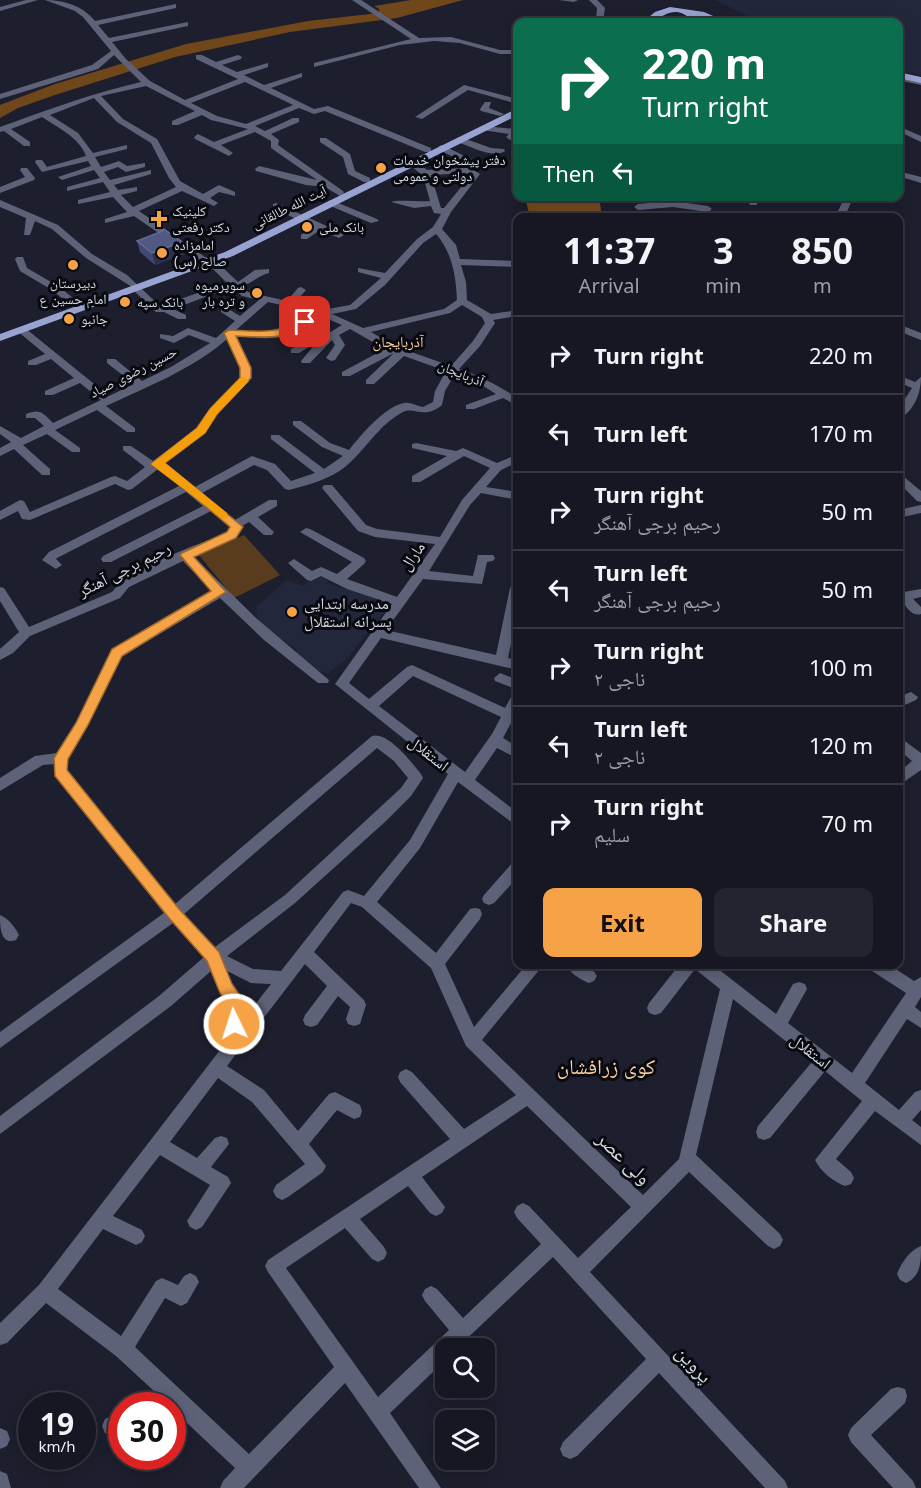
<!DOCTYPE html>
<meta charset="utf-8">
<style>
:root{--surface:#161722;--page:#23242f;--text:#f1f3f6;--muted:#9e9fa5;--line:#353640;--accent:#f6a247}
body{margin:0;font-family:"Noto Sans","Noto Naskh Arabic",sans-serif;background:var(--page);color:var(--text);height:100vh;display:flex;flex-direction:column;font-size:22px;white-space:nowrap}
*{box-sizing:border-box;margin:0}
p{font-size:20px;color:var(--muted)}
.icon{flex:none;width:33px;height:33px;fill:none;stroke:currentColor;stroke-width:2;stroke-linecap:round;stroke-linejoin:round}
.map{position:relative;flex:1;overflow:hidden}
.details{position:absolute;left:513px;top:213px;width:390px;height:756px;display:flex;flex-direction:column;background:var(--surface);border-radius:12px;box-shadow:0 3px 15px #0003,0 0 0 2px var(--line)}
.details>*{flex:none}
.hud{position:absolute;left:513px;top:18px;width:390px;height:183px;border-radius:12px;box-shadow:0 3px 15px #0003,0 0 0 2px var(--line);background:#0b6e4f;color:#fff;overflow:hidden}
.tools{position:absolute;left:435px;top:1338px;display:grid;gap:12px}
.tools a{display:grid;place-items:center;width:60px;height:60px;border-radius:12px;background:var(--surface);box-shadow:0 3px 15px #0003,0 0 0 2px var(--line);font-size:30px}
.speed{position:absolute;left:18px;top:1392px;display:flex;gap:12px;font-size:30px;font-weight:700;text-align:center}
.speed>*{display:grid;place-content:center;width:78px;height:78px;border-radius:50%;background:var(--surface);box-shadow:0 3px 15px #0003,0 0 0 2px var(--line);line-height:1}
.speed small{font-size:15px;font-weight:400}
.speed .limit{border:9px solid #d22;background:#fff;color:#111}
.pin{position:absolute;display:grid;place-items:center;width:51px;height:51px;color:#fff;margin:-26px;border-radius:12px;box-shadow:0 3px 9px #0006}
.me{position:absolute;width:66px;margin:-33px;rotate:356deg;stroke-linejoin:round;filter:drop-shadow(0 0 4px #0008)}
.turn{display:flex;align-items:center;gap:21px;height:126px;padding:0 30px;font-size:27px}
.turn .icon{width:78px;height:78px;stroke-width:2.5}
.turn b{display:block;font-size:42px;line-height:51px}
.then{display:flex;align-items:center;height:57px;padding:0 30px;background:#0003;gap:12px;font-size:22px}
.eta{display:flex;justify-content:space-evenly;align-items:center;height:102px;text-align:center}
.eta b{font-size:36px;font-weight:700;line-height:42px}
.button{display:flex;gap:12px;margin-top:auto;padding:12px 30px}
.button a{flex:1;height:69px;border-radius:12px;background:var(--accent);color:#111;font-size:24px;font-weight:700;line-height:69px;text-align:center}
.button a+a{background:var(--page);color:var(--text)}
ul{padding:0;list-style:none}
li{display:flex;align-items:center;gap:18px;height:78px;padding:0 30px;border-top:2px solid var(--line)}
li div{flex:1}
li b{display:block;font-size:22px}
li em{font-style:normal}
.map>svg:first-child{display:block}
.built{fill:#23273b}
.green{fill:#593c1e}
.forest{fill:#754b1f}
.water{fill:#6f471a}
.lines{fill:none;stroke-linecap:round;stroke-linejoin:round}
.minor{fill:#5d6278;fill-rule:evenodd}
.major{fill:#99a3d2;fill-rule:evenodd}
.wall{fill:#414875}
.shaded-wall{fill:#2c3154}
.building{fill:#515881;stroke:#666c91;stroke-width:1.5}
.route{fill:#f6a247;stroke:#a0692e;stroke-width:1.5}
.slow{fill:#f59e0b}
.poi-dot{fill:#f6a247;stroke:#080a10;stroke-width:2}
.labels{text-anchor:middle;stroke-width:6;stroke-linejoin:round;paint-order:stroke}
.far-poi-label{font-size:14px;fill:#d7dae4;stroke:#080a10;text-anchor:start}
.far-street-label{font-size:14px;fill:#d7dae4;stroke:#080a10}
.far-neighbourhood-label{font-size:15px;fill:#fecfa1;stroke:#080a10}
.street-label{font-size:16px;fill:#d7dae4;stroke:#080a10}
.poi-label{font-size:16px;fill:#d7dae4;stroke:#080a10;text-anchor:start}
.near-street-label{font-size:20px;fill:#d7dae4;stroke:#080a10}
.near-neighbourhood-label{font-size:21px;fill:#fecfa1;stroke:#080a10}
</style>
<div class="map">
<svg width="921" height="1488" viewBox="0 0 921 1488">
<rect width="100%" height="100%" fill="#1d1f2e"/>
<g class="built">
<path d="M715 0H921V75L899 71 898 22H738L747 16Z"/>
<path d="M315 573 328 579 327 583 392 603 347 658 329 673 315 670 296 654 297 650 269 631 257 618 256 607 287 580 304 586Z"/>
</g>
<path class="green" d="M244 535 280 575 234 598 199 555Z"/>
<path class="forest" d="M525 197H599L602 217H530Z"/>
<path class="water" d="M411 0H463L397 18 290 32 175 57 55 95 18 108 0 118V105L55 84 186 44 308 21 379 13V9L374 6Z"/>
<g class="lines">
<g class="minor">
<path d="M26 0H38L0 11V7Z"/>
<path d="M45 0C65 0 83 6 95 21L176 4V8L98 25 109 38 188 22V26L112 42 126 59 150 81 185 100 238 79 196 59V55H202L216 62 238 55 242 57 241 59 222 65 237 72 268 63V67L244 75 264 85 302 73V77L271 88 314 109 328 106 431 148V152H425L325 111 314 114 299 108 255 126 265 131 293 118H299V122L271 134 279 140 278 145 343 191 344 193 340 196 325 187 306 185 256 171 255 169 259 166 317 180 271 148V141L255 132 221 145 233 153 229 156 195 139 194 137 198 134 214 142 248 129 211 120 202 115 178 125H172V121L195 111 146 86 101 96 123 119 157 139 180 181 203 194 219 185 235 192V196L219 192 210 198 218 203 214 206 182 191 139 211 205 257 220 261V265L238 282 255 270 269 269V273C259 275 253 283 242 286L248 292 287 301 298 288 301 287 306 290 295 303 322 310 350 305 381 278 358 272V268L385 273 417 239 433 227 441 214 434 213 431 206 414 208 391 202C396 199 420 202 430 201L423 176 410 165V161H416L427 170 464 168 468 164 439 150V146L442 145 477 162 478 164 472 169 480 174 451 212 442 229 456 245 460 259 518 261V267L461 265 466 282 467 300 491 314 518 310V316L493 320 495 323 480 346 459 369C481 376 498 386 518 398V406L503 398 474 409H466V405L496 394 477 382 455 374 445 391 442 405C424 420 414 406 403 412 378 425 366 450 345 467 330 479 308 485 289 490L285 489 267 470 254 465 202 493 235 520 269 500H277V506L258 517 274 532 272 535H264L249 522 242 526 236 538 193 556 256 618 329 680 328 683H318L264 640 220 598 122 656 88 725 68 759 67 771 175 904 372 736C388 731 412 763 421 774L423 778 411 796 386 821 295 903 227 956 253 969 281 971 343 892 348 890 364 896 410 840 448 774 335 684 392 604 347 589 321 576 311 581 307 580 288 563 294 559 312 571 321 567 337 574 352 562 300 532 306 528 310 529 364 558 366 561 364 564 347 579 397 597 435 544 375 537 358 531 322 488 324 485H332L366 525 377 529 440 537 462 500 490 468 464 456 420 482H412V476L447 456 412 448V444L416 443 456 451 463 448 497 463 518 454V462L501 470 486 487 518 492V500L481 493 470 505 429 571 473 576 478 555H493L495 558 493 561 487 562 482 584 423 579 386 630 496 655 510 588 512 585 518 584V611L508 658 518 660V670L381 638 349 683 369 699 407 667 412 665 505 708 513 693 518 691V710L503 738 518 747V759L497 748 475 780 518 813V827L458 782 420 848 377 902 436 953 470 909 475 908 480 909 482 914 480 919 445 964 474 1027 527 964H544L482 1040 643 1195 679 1159 720 989 695 969 661 1013 655 1015 649 1013 647 1008 649 1003 680 964H712L776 1014 793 984 799 982 805 984 807 989 788 1023 852 1073 906 993 869 969 867 964H888L914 981 921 977V997L915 1007 921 1012V1028L907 1019 865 1083 899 1110 915 1092 921 1090V1110L912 1120 921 1127V1145L875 1111 836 1159 851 1172 854 1178 851 1184 845 1186C834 1182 820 1171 815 1160L862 1101 825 1071 770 1138 764 1140 758 1138 756 1132 758 1126 812 1062 733 999 696 1155 780 1234 783 1240 780 1246 774 1249 768 1246 689 1172 590 1272 785 1481 788 1488H765L659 1373 577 1456 570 1459 563 1456 560 1449 563 1442 646 1359 553 1257 457 1348H446V1382L439 1380 433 1372 390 1413 441 1488H419L345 1383 244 1488H220L223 1481 235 1468 172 1409V1406H140L142 1399 155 1392 116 1356 46 1303 7 1343 0 1345V1323L39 1285 220 1050 219 1047 232 1008 220 993 211 971 171 1006 0 1134V1116L159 996 204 957 173 923 0 1048V1032L164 913 55 776 54 764 43 765 0 791V778L35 756 57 753 76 723 112 650 212 591 183 561 129 587 120 598 30 636 13 653 0 660V649L19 632 0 601V587L4 588 29 627 112 592C134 565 194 547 228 532L231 528 211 511 111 562H103L101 559 103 556 203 506 186 492 57 558 56 559 62 565 56 569 42 560 49 552 179 486 158 469 132 489 128 490 115 484 30 520 22 519 18 511 0 520V511L20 500 24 501 30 512 111 477 115 476 127 481 145 467 123 450V446H131L153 461 197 428 210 410 241 377 240 367 227 339C193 369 147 387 106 406L135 428V432H127L97 410 55 430 80 448V452H72L47 434 23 445 50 469V475H42L14 449 0 456V448L11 442 0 434V426L21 438 44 426 35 418H26V414C40 408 43 413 53 423L101 400 80 383 53 395H45V391L74 378 51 359 36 365H28V361L45 354 16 330 17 328H25L109 396 134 384 107 363V359H115L142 381 171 367 210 343 189 335 174 343 160 338V334L173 336 188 328 216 338 235 321 221 312V308H227L240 316 259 300 242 296 232 287 173 309 186 315V319H178L164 312H156L133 290 132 287 86 258 52 229 35 221 30 235H24L26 218 0 207V200L58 225 92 254 127 275 160 306 227 283 207 263 199 261 134 216 105 223V219L127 212 113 197 78 204V200L110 192 103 182 67 191V187L100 178 94 170 62 180 58 177 91 166 88 161 42 172 35 162 36 160H42L47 167 86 156C79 137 58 128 42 117L11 129 30 142V146H24L4 131 0 132V127C47 110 93 93 141 82L114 55 98 69 0 99V94L92 65 111 51 83 17 75 11ZM245 82 293 105 246 124 217 116 191 103ZM94 98 117 122 151 143 169 178 176 187 133 207 121 195 137 191V187L118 190 114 185 151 174V170L110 180 104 172 118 167 126 172 145 167V163L127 166 119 161 101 167 95 157 127 149V145L93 153 78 133 50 115ZM465 173 471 175 444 208H441L431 175ZM436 234C452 252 456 276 457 300L444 309 363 328 332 314 356 309 385 285 423 243ZM268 302 307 311 311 313C304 317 298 323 290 327 276 335 252 332 236 330ZM462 305 482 317 485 323 473 341 451 366 397 347 371 332 450 313ZM321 316 342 325 322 337 311 336 291 349V353H299L317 342 301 361 302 363H310L332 340 335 345 326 358 331 361 335 360 345 345 339 335 350 329 385 349 342 372V376H350L394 353 366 380V384H374L404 356 446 371 435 391 433 402 423 407C417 406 410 402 404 403 384 407 361 435 349 450L330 443 301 421H293V425L322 447 343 456 324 469 279 435H271V439L315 473 291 481 275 464 252 456 195 487 165 463 205 432 218 414 251 378 250 367 236 336C254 338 279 341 297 332 305 327 311 319 321 316ZM413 676 501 717 492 734 465 772 379 706ZM377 748 394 761 408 778 401 788 285 895 215 947 184 914ZM351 903 362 907 431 968 466 1046 516 1095 464 1129 412 1072 406 1069 400 1072 398 1077 400 1082 450 1139 268 1260 265 1266 268 1272 334 1367 249 1454 135 1347 165 1298 181 1306 187 1303 199 1282 196 1276 190 1273 184 1276 178 1285 162 1278 156 1281 121 1336 58 1289 103 1229 136 1245 142 1242 145 1236 142 1230 113 1216 160 1155 210 1185 187 1221 190 1227 196 1230 202 1227 231 1183 228 1177 211 1167 229 1144 227 1138 221 1136 215 1138 197 1158 170 1142 218 1078 252 1102 305 1164 276 1185 273 1191 276 1197 282 1200 288 1197 323 1172 326 1166 309 1144 337 1110 354 1119 360 1117 362 1111 360 1105 335 1092 329 1094 298 1131 264 1090 227 1066 305 964 327 986 305 1015 303 1020 305 1025 311 1027 317 1025 338 996 350 1007 346 1019 348 1024 354 1026 360 1024 366 1005 364 1000 314 952ZM227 971 251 983 271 984 244 1019 248 1007 231 984ZM527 1106 631 1207 578 1258 529 1206 523 1203 517 1206 514 1212 517 1218 541 1244 463 1318 437 1289 431 1286 425 1289 422 1295 425 1301 449 1330 378 1397 286 1268 345 1228 372 1259 378 1262 384 1259 387 1253 384 1247 360 1219 408 1186 430 1213 436 1216 442 1213 445 1207 422 1177Z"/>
<path d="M352 0H361L419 38 451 37 500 50H518V54H500L460 43 434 41 400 45 314 67V63L411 39Z"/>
<path d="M559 0H578L574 2Z"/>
<path d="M589 0H597L605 8 603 22H596L597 8Z"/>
<path d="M898 76 921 81V85L898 80Z"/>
<path d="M464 85 518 99V104L468 90 422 119 415 117Z"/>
<path d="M485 102H491L489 108 504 114 500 116 481 111 480 109Z"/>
<path d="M482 126 516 129 518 135 510 140 506 137 509 134 482 130Z"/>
<path d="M898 126 921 136V142L898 131Z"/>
<path d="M460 137 491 148 504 149 505 151C493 159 470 146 457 142V138Z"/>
<path d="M320 138H326L350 154 355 171 370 178V182H364L348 174 343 157 320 142Z"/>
<path d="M21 168H27L35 178 34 180 0 193V187L25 177 20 170Z"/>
<path d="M898 171 921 177V183L898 176Z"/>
<path d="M754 196H764L756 205H750L749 203Z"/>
<path d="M788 196 783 200 779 197V196Z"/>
<path d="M845 196H854L844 218H835Z"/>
<path d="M331 200 377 219 379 221 371 223 328 205V201Z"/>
<path d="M673 201 708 206 712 209 708 212 673 207 638 210 634 207 638 204Z"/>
<path d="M276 203 342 233 344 235 339 238 320 230 307 239H301V235L313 227 273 208V204Z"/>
<path d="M17 257H23L27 268 58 286 78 302V306H72L52 290 20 271 15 259Z"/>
<path d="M898 324 921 333V340L898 331Z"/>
<path d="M898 375 915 382 921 377C921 393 914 412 898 419V409L912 388 898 382Z"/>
<path d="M898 472 921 491V502L917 501 898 482Z"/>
<path d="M921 505V513L898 518V510Z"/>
<path d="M921 589V597L913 599 921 607V614C912 617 907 607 901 601H898V593Z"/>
<path d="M500 673 518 680V690L495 681 494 678Z"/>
<path d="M911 692 918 697 916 700 898 708V697Z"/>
<path d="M898 736 921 753V770L898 786V773L912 761 898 749Z"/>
<path d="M518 860V877L494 903 489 905 484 903 482 899 484 895 513 862Z"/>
<path d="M0 915C8 918 15 927 19 935L16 940C0 946 0 926 0 915Z"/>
<path d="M566 964C578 964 590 963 597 976L594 981 589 983C581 980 569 973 566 964Z"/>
<path d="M921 1246C921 1262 921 1276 906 1283L900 1280 897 1274C901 1263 910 1250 921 1246Z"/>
<path d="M898 1387 905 1389 907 1396 905 1403 871 1435 913 1481 916 1488H893L851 1442 848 1435 851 1428 891 1389Z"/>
<path d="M449 1388H468L469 1390 467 1397 460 1399 453 1397Z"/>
<path d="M122 1412V1431L112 1436 105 1433 102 1426 105 1419Z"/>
<path d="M0 1428 7 1431 10 1439 7 1446 0 1449Z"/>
<path d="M0 1471 7 1474 11 1488H0Z"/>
</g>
<g class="major">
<path d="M670 7 704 12 727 22H717L697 16 698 22H690L691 19C669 1 661 24 643 22L655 12Z"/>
<path d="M898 72 921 77V83L898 78Z"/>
<path d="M518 108V115L233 256 0 341V334L225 252Z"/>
</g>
</g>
<path class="wall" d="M137 241 184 254 155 265 140 252Z"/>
<path class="shaded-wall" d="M182 242 184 254 155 265 152 253Z"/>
<path class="building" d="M165 230 182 242 152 253 137 241Z"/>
<path class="route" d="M302 320 310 322C290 341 261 337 236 336L251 368V378L217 414 205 433 165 463 243 527 236 538 194 557 226 592 122 656 88 725 68 759 67 770 179 909 219 952 232 984 248 1007 240 1029 234 1031 229 1029 226 1024 231 1008 220 993 207 961 169 918 55 776 54 758 76 723 112 649 211 591 180 555 182 553 227 532 230 527 191 494 151 464 197 428 210 409 240 378V368L224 333 229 330C256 331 278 335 302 320Z"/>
<path class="slow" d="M243 377 249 381 217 414 205 433 165 463 227 513V518L223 519 151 464 197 428 210 409 240 378Z"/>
<g class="poi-dot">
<circle cx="381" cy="168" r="6"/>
<path d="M156 210h6v6h6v6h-6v6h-6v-6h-6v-6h6z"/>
<circle cx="307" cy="227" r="6"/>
<circle cx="162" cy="253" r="6"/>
<circle cx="73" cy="265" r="6"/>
<circle cx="257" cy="293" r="6"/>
<circle cx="125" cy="302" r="6"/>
<circle cx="69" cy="319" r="6"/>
<circle cx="292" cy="612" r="6"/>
</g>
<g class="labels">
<g class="far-poi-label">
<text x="393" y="165">دفتر پیشخوان خدمات<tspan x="393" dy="16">دولتی و عمومی</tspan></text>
<text x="172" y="216">کلینیک<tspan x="172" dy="16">دکتر رفعتی</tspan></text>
<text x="319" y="232">بانک ملی</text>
<text x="174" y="250">امامزاده<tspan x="174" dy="16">صالح (س)</tspan></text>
<text x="73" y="288" text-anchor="middle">دبیرستان<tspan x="73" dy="16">امام حسین ع</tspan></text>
<text x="245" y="290" text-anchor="end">سوپرمیوه<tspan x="245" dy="16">و تره بار</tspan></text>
<text x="137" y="307">بانک سپه</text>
<text x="81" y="324">جانبو</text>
</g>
<g class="far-street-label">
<text transform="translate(289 207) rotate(-26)" y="5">آیت الله طالقانی</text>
<text transform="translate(133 372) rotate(-27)" y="5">حسین رضوی صیاد</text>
<text transform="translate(461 373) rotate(22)" y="5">آذربایجان</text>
</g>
<g class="far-neighbourhood-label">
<text x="398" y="347">آذربایجان</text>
</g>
<g class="street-label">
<text transform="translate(412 556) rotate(-55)" y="6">مارال</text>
<text transform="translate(124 569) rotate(-27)" y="6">رحیم برجی آهنگر</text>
<text transform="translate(429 753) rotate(38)" y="6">استقلال</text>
<text transform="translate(811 1051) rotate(38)" y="6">استقلال</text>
</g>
<g class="poi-label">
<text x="304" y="609">مدرسه ابتدایی<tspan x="304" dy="18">پسرانه استقلال</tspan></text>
</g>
<g class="near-street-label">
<text transform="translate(624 1158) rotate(44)" y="7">ولی عصر</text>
<text transform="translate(694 1364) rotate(47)" y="7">پروین</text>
</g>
<g class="near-neighbourhood-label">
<text x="606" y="1074">کوی زرافشان</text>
</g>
</g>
</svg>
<div class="tools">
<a><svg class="icon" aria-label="search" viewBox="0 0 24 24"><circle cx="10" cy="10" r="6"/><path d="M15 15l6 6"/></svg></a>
<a><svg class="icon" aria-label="layers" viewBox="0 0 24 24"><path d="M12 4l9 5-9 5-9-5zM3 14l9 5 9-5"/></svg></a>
</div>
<div class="speed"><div>19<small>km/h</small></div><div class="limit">30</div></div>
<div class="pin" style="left:305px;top:322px;background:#d93025"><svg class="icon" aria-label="arrive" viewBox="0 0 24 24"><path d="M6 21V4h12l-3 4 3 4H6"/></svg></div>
<svg class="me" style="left:234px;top:1024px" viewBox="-20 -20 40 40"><circle r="17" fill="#f6a247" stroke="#fff" stroke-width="3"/><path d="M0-11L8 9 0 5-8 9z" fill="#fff"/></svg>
<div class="hud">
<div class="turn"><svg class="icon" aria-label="right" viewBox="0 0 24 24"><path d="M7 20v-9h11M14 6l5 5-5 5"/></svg><div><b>220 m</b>Turn right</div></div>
<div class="then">Then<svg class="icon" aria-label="left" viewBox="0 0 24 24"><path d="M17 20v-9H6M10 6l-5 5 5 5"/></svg></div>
</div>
<section class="details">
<div class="eta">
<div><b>11:37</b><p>Arrival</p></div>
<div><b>3</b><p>min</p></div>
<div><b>850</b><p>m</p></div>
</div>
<ul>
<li><svg class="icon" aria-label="right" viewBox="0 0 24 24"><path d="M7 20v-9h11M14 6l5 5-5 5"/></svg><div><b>Turn right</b></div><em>220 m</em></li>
<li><svg class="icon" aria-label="left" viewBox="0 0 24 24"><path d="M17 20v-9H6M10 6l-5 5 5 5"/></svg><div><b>Turn left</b></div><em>170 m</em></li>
<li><svg class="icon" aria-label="right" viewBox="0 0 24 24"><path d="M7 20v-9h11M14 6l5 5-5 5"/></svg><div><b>Turn right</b><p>رحیم برجی آهنگر</p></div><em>50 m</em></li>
<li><svg class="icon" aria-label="left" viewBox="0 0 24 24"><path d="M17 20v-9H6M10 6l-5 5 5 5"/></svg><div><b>Turn left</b><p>رحیم برجی آهنگر</p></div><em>50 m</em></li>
<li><svg class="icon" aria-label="right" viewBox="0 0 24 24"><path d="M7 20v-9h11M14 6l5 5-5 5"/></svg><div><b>Turn right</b><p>ناجی ۲</p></div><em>100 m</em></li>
<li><svg class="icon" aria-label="left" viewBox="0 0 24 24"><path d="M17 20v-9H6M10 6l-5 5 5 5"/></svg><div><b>Turn left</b><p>ناجی ۲</p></div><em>120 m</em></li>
<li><svg class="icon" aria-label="right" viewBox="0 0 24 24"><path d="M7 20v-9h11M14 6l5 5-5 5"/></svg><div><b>Turn right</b><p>سلیم</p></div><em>70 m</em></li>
</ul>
<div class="button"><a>Exit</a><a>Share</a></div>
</section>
</div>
